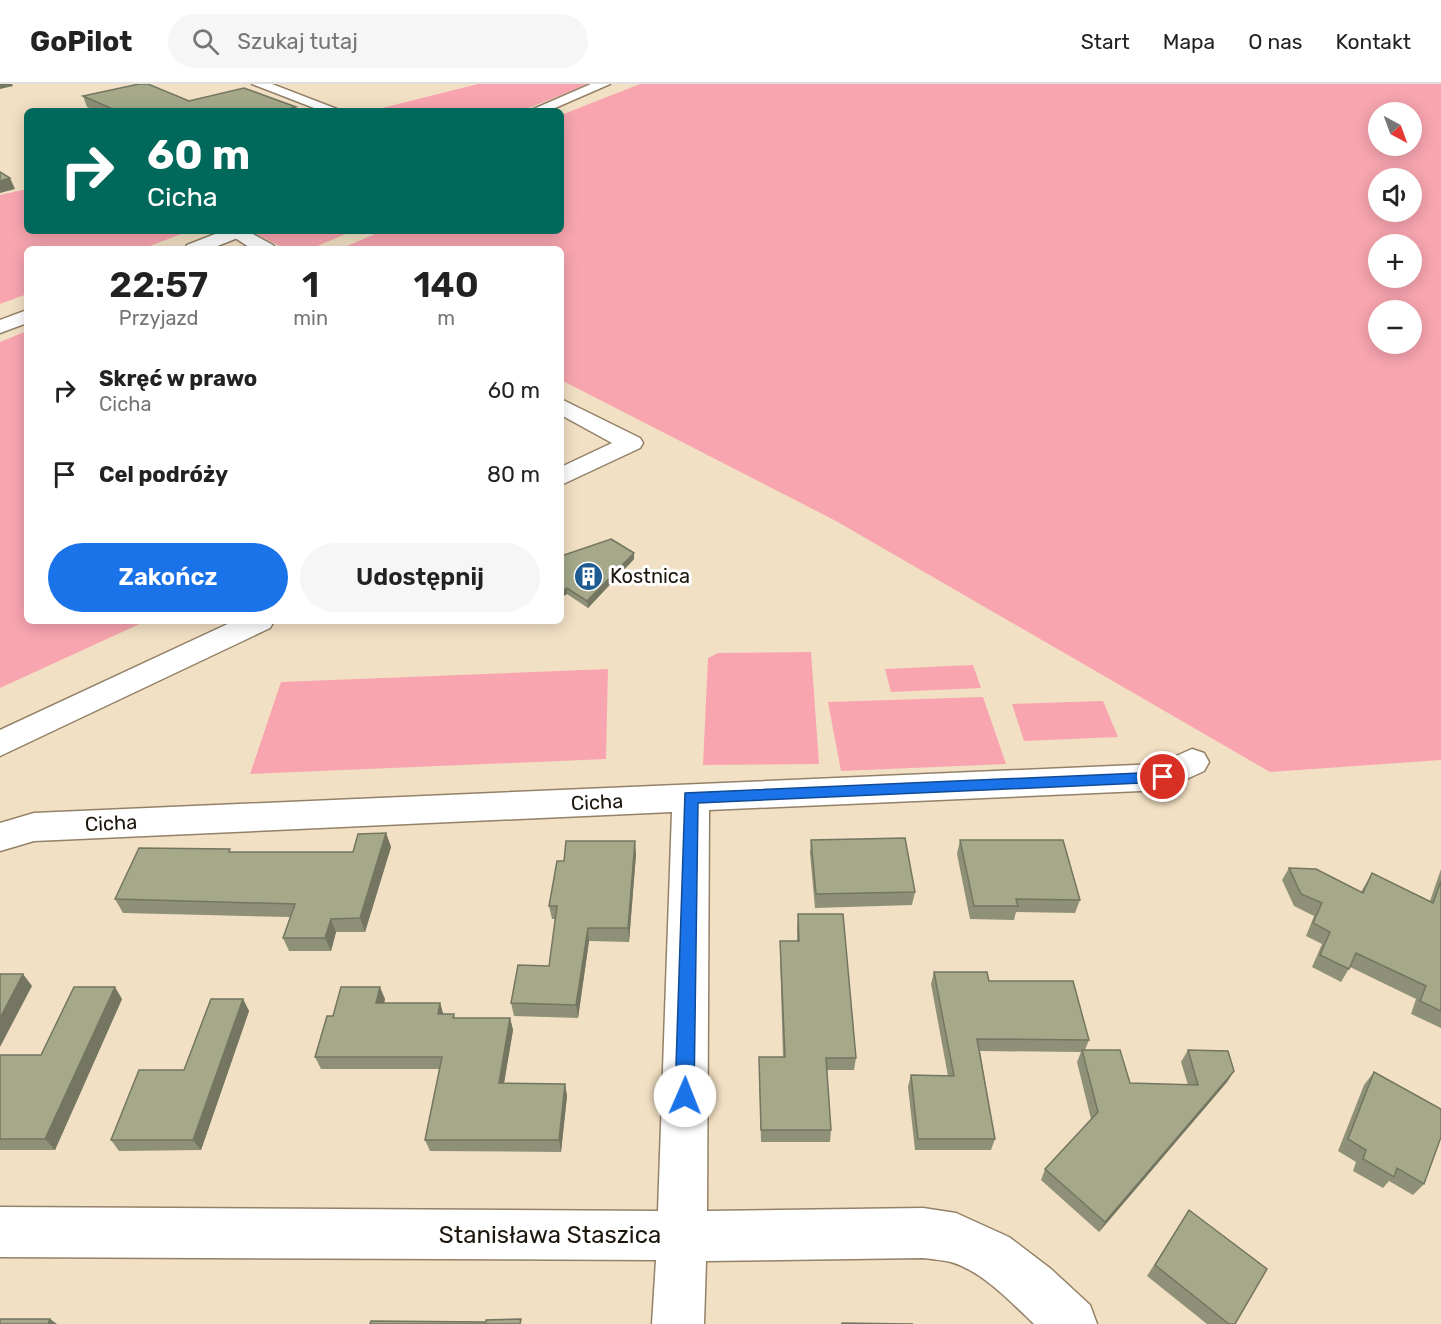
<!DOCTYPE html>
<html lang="pl">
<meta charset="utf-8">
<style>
:root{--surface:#fff;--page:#f6f6f6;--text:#222;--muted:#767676;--line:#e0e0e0;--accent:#1a73e8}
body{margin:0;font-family:Rubik,sans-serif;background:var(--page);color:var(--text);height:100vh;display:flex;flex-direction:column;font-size:22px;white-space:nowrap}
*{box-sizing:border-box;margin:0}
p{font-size:20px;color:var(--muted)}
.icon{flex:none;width:33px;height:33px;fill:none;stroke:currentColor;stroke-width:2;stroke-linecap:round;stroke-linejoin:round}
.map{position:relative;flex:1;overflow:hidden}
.details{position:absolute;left:24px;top:162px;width:540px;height:378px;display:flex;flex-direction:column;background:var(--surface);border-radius:9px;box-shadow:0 3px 15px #0003}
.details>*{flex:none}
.hud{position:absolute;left:24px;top:24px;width:540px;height:126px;border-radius:9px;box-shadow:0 3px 15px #0003;background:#00695c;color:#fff;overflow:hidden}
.needle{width:39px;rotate:139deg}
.tools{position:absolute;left:1368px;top:18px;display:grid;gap:12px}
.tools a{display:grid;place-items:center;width:54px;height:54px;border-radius:50%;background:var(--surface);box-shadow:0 3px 15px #0003;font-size:30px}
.pin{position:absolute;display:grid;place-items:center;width:51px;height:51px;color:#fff;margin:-26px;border:3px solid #fff;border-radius:50%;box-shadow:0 2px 6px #0007}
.me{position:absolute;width:66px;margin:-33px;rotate:1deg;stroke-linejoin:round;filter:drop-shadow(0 0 4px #0008)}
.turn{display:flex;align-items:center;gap:21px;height:126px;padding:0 24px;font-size:27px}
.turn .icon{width:78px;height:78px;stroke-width:2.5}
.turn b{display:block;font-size:42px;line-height:51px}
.eta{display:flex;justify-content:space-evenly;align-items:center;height:102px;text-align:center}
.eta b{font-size:36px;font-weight:600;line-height:42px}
.button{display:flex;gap:12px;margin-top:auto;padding:12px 24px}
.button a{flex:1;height:69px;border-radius:36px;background:var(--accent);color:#fff;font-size:24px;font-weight:600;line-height:69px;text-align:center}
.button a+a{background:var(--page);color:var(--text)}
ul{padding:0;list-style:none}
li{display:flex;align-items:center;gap:18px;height:84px;padding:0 24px}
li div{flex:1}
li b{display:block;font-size:22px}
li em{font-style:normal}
header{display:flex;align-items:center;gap:36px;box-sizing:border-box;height:84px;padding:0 30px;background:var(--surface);border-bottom:2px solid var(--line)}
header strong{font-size:28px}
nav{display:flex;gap:33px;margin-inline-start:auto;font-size:21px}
.search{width:420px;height:54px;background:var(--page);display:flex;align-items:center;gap:15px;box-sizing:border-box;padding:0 21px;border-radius:33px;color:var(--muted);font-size:22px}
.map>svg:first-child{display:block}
.green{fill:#f8a5af;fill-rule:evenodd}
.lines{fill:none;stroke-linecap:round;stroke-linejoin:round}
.minor-casing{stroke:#938268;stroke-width:3}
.major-casing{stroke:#938268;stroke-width:3}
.minor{fill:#fff;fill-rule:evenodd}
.major{fill:#fff;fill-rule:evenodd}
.wall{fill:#8e9177}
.shaded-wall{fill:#747661}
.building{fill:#a5a98a;stroke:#747661;stroke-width:1.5}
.route{fill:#1a73e8;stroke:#114b97;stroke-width:1.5}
.labels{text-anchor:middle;stroke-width:6;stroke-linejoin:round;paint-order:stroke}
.poi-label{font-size:20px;fill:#1c160c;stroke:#fff;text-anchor:start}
.street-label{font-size:20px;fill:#1c160c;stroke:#fff}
.near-street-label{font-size:24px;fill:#1c160c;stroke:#fff}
</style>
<header>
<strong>GoPilot</strong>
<div class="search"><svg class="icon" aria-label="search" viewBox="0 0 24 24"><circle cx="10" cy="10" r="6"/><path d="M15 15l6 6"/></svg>Szukaj tutaj</div>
<nav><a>Start</a><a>Mapa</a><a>O nas</a><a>Kontakt</a></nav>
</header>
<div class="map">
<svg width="1441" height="1240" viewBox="0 0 1441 1240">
<rect width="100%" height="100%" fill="#f2e0c4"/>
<g class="green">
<path d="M478 0H589L521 27H370Z"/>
<path d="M640 0H1441V676L1270 688 836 437 561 296V165H340L382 147H561V31ZM1378 28H1412V62H1378ZM1378 94H1412V128H1378ZM1378 160H1412V194H1378ZM1378 226H1412V260H1378Z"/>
<path d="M27 105V147H189L142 165H27V210L0 220V111Z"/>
<path d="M265 147H353L310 165H286L256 150Z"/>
<path d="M27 247V537H146L0 604V258Z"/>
<path d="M811 568 819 680 703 681 708 574 718 569Z"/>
<path d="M973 581 981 604 891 608 885 585Z"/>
<path d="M608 585 606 675 250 690 281 598Z"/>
<path d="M983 613 1006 680 841 687 828 618Z"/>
<path d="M1103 617 1118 653 1024 657 1012 620Z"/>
</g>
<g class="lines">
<defs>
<g id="minor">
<path d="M252 0H272L342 27H322Z"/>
<path d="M247 147 273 161 275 165H252L226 148Z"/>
<path d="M561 315 640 354 643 359 640 364 561 401V383L612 359 561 331Z"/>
<path d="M234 537H274L270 544 0 672V646Z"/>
<path d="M1192 665 1204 669 1209 678 1204 687 1163 706 709 726 707 1127 923 1124 956 1129 1009 1153 1051 1185 1090 1221 1097 1240H1034C1011 1218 982 1187 951 1178 942 1176 932 1175 923 1174L706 1177 704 1240H652L656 1176 0 1173V1123L658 1127 672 728 34 757 0 767V739L34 729 1158 680Z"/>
</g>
<g id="major">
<path d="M591 0H610L548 27H529Z"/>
<path d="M223 147H248L245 151 210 165H185L187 161Z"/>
<path d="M27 226V239L0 249V236Z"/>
</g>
</defs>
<use href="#minor" class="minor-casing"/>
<use href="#major" class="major-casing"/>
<use href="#minor" class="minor"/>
<use href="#major" class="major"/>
</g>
<g class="wall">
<path d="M83 12 189 17 297 27H96L87 23Z"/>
<path d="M561 472 634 475 588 524 567 510Z"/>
<path d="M386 749 391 763 365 848H336L331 867H289L283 854 290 833 123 829 115 815 231 768H353Z"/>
<path d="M811 756 915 808 912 821 815 824 810 769Z"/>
<path d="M960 756 1080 816 1075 829 1016 828 1014 836 970 835 957 770Z"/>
<path d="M636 770 629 858 589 857 578 934 514 932 511 919 549 882 556 835H552L549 822 564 777Z"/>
<path d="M1289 784 1361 808 1372 789 1430 817 1441 785V944L1411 930 1416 915 1350 883 1341 898 1312 883 1322 860 1306 852 1314 832 1294 822 1282 796Z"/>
<path d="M798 830 856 974 854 986H827L831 1046 830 1058H761L759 986V973H783L780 870V857H797V843Z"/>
<path d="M934 888 989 897 1089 956 1085 966 1130 999 1188 1001 1181 978 1188 966 1234 987 1227 998 1099 1148 1041 1096 1045 1085 1091 1035 1077 978 1081 968 980 967 995 1055 991 1066H915L908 1003 911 991 948 992 931 900Z"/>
<path d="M122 915 55 1066H0V971H41Z"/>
<path d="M243 915 249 927 201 1066 119 1067 111 1056 184 986Z"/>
<path d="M385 915 384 919H440L443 930H454L455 934H510L513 946 504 999 565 1000 567 1012 561 1068 430 1067 425 1056 440 985H321L315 973 333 932Z"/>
<path d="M1374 988 1424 1100 1413 1111 1389 1097 1383 1104 1353 1087 1356 1078 1338 1067 1364 1001Z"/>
<path d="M1182 1137 1235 1240H1207L1147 1192Z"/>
</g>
<g class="shaded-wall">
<path d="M0 0H12L13 2 0 5Z"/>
<path d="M296 23 297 27H281Z"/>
<path d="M10 94 15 105 0 109V97Z"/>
<path d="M634 469V475L588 524 587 517Z"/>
<path d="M567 504V510L561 514V507Z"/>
<path d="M386 749 391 763 365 848 360 834Z"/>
<path d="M635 757 636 770 629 858 628 844Z"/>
<path d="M331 835 336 848 331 867 325 854Z"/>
<path d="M588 844 589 857 578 934 576 921Z"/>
<path d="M23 890 32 902 0 963V934Z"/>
<path d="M115 903 122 915 55 1066 45 1055Z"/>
<path d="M380 903 385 915 381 932 376 919Z"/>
<path d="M243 915 249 927 201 1066 193 1056Z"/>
<path d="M440 919 444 932 438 930Z"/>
<path d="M510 934 513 946 502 1011 499 999Z"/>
<path d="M1234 987 1227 998 1099 1148 1105 1138Z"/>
<path d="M565 1000 567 1012 561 1068 559 1056Z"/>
<path d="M50 1235 57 1240H48Z"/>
</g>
<g class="building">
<path d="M139 0H148L189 17 244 4 296 23 281 27H117L83 12Z"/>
<path d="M0 88 10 94 0 97Z"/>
<path d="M611 455 634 469 587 517 567 504 561 507V472Z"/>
<path d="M386 749 360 834 331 835 325 854H283L295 820 115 815 139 764 230 765 229 768H353L358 750Z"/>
<path d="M905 754 915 808 816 810 811 756Z"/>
<path d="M960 756H1063L1080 816 1016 815 1018 822H974Z"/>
<path d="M566 757H635L628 844H588L576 921 511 919 518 881 549 882 557 822H549L557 777H564Z"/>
<path d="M1289 784 1316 785 1363 809 1372 789 1433 819 1441 797V927L1420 917 1426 902 1356 869 1349 885 1320 871 1330 848 1313 839 1322 819 1301 810Z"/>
<path d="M798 830H843L856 974H826L831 1046H761L759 973H785L780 857H799Z"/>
<path d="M934 888H987L989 897H1073L1089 956 977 955 995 1055H918L911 991 954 992Z"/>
<path d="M0 890H23L0 934Z"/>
<path d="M74 903H115L45 1055H0V971H41Z"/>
<path d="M341 903H380L376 919H440L438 930H454L453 934H510L499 999 565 1000 559 1056H425L442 973H315L327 932H333Z"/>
<path d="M211 915H243L193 1056H111L139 986H184Z"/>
<path d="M1082 966H1120L1130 999 1198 1001 1188 966 1228 967 1234 987 1105 1138 1045 1085 1098 1028Z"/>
<path d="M1374 988 1441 1025V1053L1424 1100 1397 1084 1394 1093 1363 1075 1366 1066 1348 1055Z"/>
<path d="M1189 1126 1267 1185 1235 1240H1229L1155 1181Z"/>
<path d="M0 1235H50L48 1240H0Z"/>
<path d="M521 1235 520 1240H370L371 1237 486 1238V1236Z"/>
<path d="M842 1239 913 1240H842Z"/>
</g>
<path class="route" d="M1163 688 1171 693 1163 698 698 719 694 1012 691 1018 685 1021 678 1018 675 1012 685 709Z"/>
<defs>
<symbol id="building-disc" viewBox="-11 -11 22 22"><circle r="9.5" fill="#1d5b91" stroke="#fff"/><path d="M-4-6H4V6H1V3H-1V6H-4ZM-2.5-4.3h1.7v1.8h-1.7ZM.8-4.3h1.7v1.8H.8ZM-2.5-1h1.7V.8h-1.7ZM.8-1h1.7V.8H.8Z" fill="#fff"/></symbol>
</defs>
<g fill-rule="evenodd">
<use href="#building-disc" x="572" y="476" width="33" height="33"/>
</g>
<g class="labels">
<g class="poi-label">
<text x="610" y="499">Kostnica</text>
</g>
<g class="street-label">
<text transform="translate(597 718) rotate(-3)" y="7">Cicha</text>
<text transform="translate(111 739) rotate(-3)" y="7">Cicha</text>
</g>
<g class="near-street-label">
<text x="550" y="1159">Stanisława Staszica</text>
</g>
</g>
</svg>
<div class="tools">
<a><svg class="needle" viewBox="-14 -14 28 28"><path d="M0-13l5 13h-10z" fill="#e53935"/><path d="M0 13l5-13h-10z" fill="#767676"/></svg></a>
<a><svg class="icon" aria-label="sound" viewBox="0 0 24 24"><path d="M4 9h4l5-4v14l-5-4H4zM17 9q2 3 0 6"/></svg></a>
<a>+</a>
<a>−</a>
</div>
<div class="pin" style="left:1163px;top:693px;background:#d93025"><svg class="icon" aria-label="arrive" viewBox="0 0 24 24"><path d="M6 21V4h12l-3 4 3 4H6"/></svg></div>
<svg class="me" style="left:685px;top:1012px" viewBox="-20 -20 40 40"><circle r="19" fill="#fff"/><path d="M0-13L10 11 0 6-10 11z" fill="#1a73e8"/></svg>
<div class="hud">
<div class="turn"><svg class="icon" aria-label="right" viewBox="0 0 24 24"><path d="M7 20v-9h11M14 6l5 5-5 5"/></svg><div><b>60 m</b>Cicha</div></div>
</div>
<section class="details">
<div class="eta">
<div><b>22:57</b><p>Przyjazd</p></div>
<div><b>1</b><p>min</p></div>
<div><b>140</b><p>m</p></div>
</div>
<ul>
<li><svg class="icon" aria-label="right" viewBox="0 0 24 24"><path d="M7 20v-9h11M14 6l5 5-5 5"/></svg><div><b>Skręć w prawo</b><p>Cicha</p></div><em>60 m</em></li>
<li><svg class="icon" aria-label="arrive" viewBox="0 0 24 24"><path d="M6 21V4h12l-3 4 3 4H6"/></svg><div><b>Cel podróży</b></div><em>80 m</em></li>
</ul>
<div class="button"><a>Zakończ</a><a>Udostępnij</a></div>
</section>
</div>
